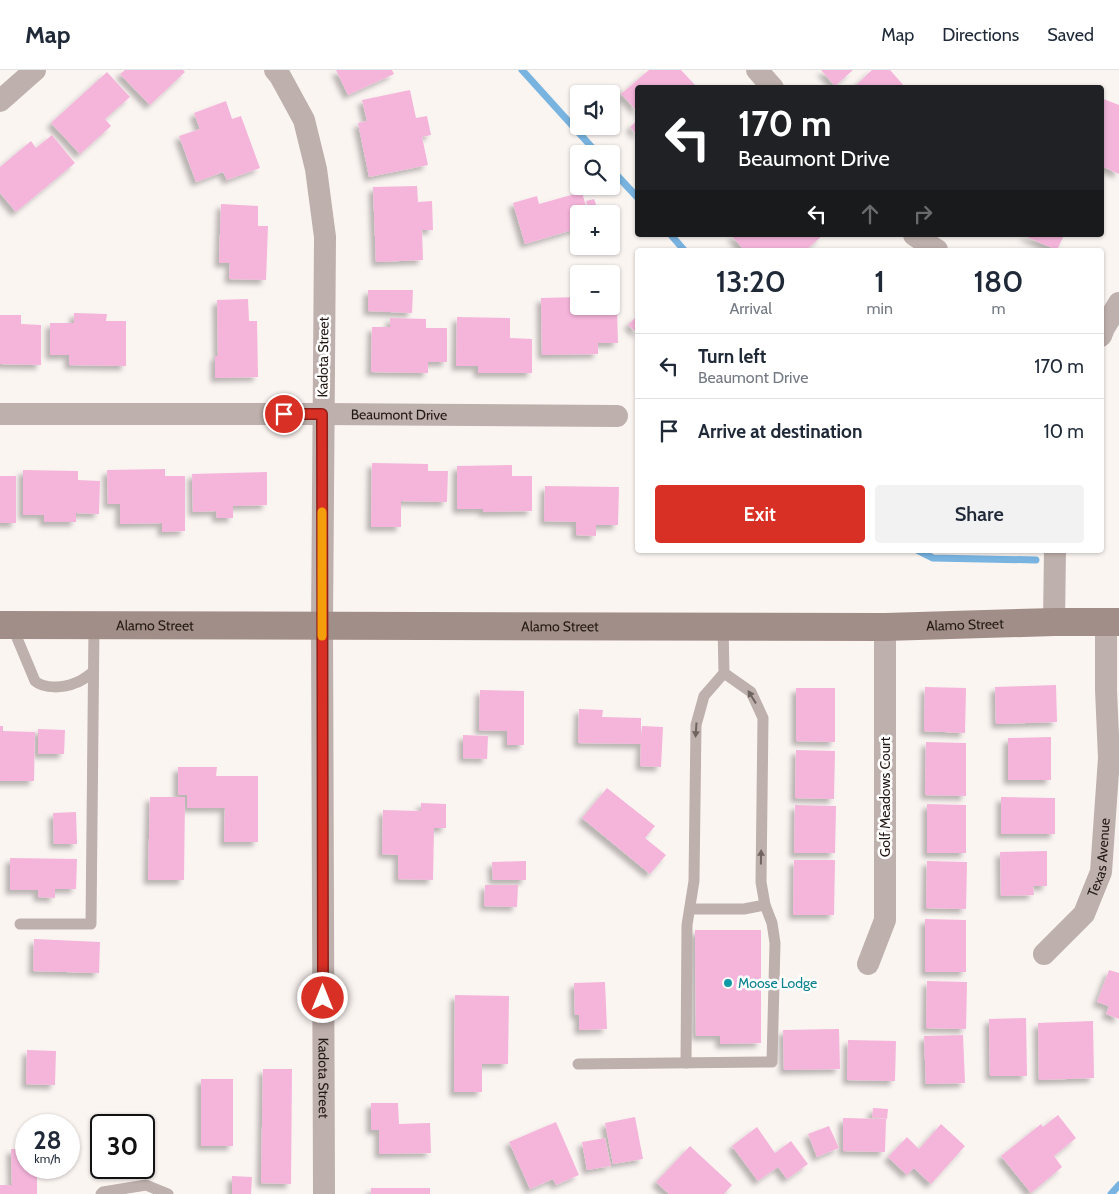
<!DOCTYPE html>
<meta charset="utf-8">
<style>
:root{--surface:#fff;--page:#f2f2f3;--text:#1f2937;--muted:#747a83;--line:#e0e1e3;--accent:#d93025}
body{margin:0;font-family:Cabin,sans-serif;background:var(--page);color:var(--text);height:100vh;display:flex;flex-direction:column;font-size:19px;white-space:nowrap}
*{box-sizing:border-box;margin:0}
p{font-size:16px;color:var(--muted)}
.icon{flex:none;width:28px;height:28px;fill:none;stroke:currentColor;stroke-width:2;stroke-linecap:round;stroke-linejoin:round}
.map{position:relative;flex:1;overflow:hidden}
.details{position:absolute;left:635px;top:178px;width:469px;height:305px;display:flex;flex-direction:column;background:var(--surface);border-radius:5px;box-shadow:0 1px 4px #0004}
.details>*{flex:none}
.hud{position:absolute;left:635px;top:15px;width:469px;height:152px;border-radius:5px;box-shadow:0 1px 4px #0004;background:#202124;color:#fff;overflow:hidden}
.fabs{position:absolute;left:570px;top:15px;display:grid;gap:10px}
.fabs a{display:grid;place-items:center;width:50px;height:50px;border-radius:5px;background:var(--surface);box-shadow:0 1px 4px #0004;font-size:25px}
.speed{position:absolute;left:15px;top:1044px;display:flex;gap:10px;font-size:25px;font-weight:700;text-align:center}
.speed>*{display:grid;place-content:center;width:65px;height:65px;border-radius:50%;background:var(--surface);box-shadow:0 1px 4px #0004;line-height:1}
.speed small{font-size:12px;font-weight:400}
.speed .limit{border:2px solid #111;border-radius:8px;background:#fff;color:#111}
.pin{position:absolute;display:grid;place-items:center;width:42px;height:42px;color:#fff;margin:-21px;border:2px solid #fff;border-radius:50%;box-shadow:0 1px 5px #0007}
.me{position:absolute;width:55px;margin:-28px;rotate:0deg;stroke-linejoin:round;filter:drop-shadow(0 0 4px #0008)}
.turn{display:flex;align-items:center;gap:18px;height:105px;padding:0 20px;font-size:22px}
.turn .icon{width:65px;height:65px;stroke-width:2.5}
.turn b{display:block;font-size:35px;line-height:42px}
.lanes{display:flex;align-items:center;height:48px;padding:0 20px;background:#0003;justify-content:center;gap:25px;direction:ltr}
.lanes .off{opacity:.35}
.eta{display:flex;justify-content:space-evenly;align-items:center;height:85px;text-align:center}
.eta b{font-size:30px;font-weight:600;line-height:35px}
.button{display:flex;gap:10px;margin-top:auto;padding:10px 20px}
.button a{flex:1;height:58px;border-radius:5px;background:var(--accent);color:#fff;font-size:20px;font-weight:600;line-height:58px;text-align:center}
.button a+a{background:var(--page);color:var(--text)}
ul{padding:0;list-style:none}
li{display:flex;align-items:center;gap:15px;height:65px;padding:0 20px;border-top:1px solid var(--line)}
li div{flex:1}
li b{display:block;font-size:19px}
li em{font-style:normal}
header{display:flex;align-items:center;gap:30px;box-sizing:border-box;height:70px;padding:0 25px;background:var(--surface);border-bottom:1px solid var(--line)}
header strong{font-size:24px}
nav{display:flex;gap:28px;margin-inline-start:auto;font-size:18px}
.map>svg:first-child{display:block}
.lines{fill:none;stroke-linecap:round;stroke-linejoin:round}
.stream{stroke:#79b3e0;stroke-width:7}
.building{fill:#f5b5db;filter:url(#shadow)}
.service{stroke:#beb0ac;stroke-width:11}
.minor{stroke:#beb0ac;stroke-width:22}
.secondary{stroke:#a28e88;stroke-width:28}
.oneway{fill:#706460}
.route-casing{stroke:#8d1f18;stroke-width:12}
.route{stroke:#d93025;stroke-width:9}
.slow{stroke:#f59e0b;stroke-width:9}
.culture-dot{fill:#0f9aa8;stroke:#fff;stroke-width:2}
.labels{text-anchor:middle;stroke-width:5;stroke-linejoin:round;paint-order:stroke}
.street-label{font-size:14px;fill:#231914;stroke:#fff}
.culture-label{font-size:14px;fill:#0d838f;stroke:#fff;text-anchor:start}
</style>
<header>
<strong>Map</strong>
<nav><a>Map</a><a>Directions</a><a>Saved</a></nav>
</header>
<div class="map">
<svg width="1119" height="1124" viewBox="0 0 1119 1124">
<defs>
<filter id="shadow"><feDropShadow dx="-4.5" dy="4.5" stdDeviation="2.5" flood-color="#0004"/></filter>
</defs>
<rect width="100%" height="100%" fill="#fbf5f2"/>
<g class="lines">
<g class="stream">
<path d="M522 0 598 84"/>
<path d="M611 99 638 128"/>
<path d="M671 165 684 180"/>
<path d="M917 480 933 488 1036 490"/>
<path d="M1111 1124 1119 1115"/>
</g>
</g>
<g class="building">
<path d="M125 0H183L185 2 150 35 120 4Z"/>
<path d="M336 0H392L394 4 348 25Z"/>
<path d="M649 0H681L696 16 638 18V42L621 24Z"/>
<path d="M821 0H853L835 16Z"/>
<path d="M872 0H890L906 18H853Z"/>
<path d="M107 2 130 27 105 49 111 56 80 84 51 53Z"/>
<path d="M410 20 416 48 427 46 431 65 422 67 428 95 369 107 358 53 367 51 362 30Z"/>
<path d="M1101 28 1119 35V104L1101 96Z"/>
<path d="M226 31 232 49 241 46 260 98 227 110 223 102 196 112 179 66 200 59 194 43Z"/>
<path d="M638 50V66L630 57Z"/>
<path d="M52 65 75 93 16 142 0 123V97L31 71 36 78Z"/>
<path d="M417 116 418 132 432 131 433 160H422L423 190 376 192 373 117Z"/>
<path d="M582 122 588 144H579V158L525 174 513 133 537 126 539 134Z"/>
<path d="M594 129 598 140 590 143 586 131Z"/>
<path d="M221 134 258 136V156H268L266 210 229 209 230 193H219Z"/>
<path d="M731 165H823L806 180H744Z"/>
<path d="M1022 165H1064L1057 180Z"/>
<path d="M368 220H413L412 243 368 241Z"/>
<path d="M579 227V236H596V240H617L618 273H598V284L542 285 541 228Z"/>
<path d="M248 229 249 251H257L258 307 215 308V286H218L217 230Z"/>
<path d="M74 243 107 244 106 251H126V296L69 295V285H50V253H74Z"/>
<path d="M0 245H21V254L41 255V295L0 294Z"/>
<path d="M638 245V264L628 255Z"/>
<path d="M457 247 510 248V268L532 269V303H478V296H456Z"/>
<path d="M390 248 426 249V258H447V292H428V303L371 302 372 257H390Z"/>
<path d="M372 393 428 394V401H448L447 432 401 431V457H371Z"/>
<path d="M512 395V406H532V441L483 442V439H457V396Z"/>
<path d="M165 399V406H185V461L162 462V453L120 454V434H108L107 400Z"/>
<path d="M23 400 78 401V410L100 411 99 444 76 443V452H44V445H23Z"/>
<path d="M267 402V435L233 436V448H217L216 441 193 442 192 404Z"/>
<rect x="0" y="406" width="16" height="47"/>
<path d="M545 416 619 417 618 455H596V466L576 465V452L544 451Z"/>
<path d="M1056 615 1057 652 996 654 995 617Z"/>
<path d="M925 617 966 618 965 663 924 661Z"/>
<path d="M796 618H835V672L796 671Z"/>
<path d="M480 620 524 621V675H507V661L479 660Z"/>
<path d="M579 639 603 640 602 647 641 648V670L642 656 663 657 661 697 640 696 641 674 578 673Z"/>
<path d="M0 656H3V661L35 662 34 711H0Z"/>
<path d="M38 659 65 660 64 684H38Z"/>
<path d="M463 665 488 666 487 689 463 688Z"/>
<path d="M1051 667V710H1008V668Z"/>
<path d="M926 672 966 673V726L925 725Z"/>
<path d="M796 680 835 681 834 729 795 728Z"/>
<path d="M178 697H217L216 706H258V772H224L225 738H187V725H178Z"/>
<path d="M607 718 655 756 645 768 666 785 650 804 582 748Z"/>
<path d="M150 727H185L184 810H148Z"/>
<path d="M1001 727 1055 728V764H1001Z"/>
<path d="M421 733 446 734V758H434L433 810 398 809V785L382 784 383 740 421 741Z"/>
<path d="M927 734 966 735V783H927Z"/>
<path d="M795 735 836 736 835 783H794Z"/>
<path d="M76 742 77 774H54L53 743Z"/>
<path d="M1047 781V816H1033L1034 825 1001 826 1000 782Z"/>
<path d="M10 788 77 789 76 819H55V828L38 827V820H10Z"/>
<path d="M794 790H835L834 845H793Z"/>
<path d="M526 791V810H493L492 792Z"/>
<path d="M927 791 967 792 966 839 926 838Z"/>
<path d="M485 815H518L517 837 484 836Z"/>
<path d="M925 849 966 850V902H925Z"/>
<path d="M695 860H761V973L720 974V966H696Z"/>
<path d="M34 869 100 872 99 903 33 901Z"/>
<path d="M1109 900 1119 903V949L1106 944 1109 936 1097 932Z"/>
<path d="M927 911 967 912 966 959 926 958Z"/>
<path d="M605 912 607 959 579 960V945H575L574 913Z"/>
<path d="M455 925 509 926 508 994H482V1022H454Z"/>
<path d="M1026 948 1027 1006H990L989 949Z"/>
<path d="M1093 951 1094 1008 1039 1010 1038 953Z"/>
<path d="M839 959 840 999 784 1000 783 960Z"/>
<path d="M963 965 965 1013 926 1014 924 966Z"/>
<path d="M848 970 896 971 895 1011 847 1010Z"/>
<path d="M27 980 56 981 55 1015 26 1014Z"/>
<path d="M263 999H292L291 1114 261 1113Z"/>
<rect x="201" y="1009" width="32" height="67"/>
<path d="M371 1033H398L399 1054 430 1053 431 1083 379 1084V1060H371Z"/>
<path d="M873 1038 888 1039 887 1049 872 1047Z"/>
<path d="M1058 1045 1076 1068 1054 1086 1062 1097 1031 1123 1001 1086 1041 1054 1043 1057Z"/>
<path d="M635 1047 643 1089 613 1094 605 1053Z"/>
<path d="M843 1048 886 1049 885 1082 843 1081Z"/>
<path d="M556 1052 579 1105 556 1115 553 1109 530 1119 509 1072Z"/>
<path d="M941 1054 965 1076 931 1114 914 1098 907 1105 888 1087 907 1067 919 1079Z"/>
<path d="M829 1056 839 1078 817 1087 808 1064Z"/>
<path d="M757 1057 775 1083 791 1071 808 1094 787 1109 778 1097 758 1111 732 1076Z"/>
<path d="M605 1068 611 1096 587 1100 582 1072Z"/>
<path d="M690 1076 732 1115 724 1124H669L656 1112Z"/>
<path d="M11 1079H26V1098H37V1124H0V1115H12Z"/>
<path d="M232 1106 252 1107 251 1124H232Z"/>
<rect x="371" y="1118" width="59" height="6"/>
</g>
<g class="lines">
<g class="service">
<path d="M12 556 35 611C44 619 64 618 75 613 82 611 88 606 93 602"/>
<path d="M691 839H744L765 835"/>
<path d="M20 854H91L94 555"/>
<path d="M686 993 687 855 694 811 696 655 704 626 724 603 723 556"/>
<path d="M578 994 772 992 775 873 772 853 765 835 761 812 763 648 751 622 724 603"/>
<path d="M101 1124 103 1122 146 1115 168 1124"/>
</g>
<g class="minor">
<path id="s1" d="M275 0 280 6 304 50 316 99 325 167 322 555 324 1124"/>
<path d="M757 0 773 18"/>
<path d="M0 31 35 0"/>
<path d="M914 165 937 180"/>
<path d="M1101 266 1104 258 1119 233"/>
<path id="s2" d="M0 344H322L617 346"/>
<path d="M1054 552 1055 480"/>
<path id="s3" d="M1044 884 1084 844 1101 802 1109 688 1106 620V552"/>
<path d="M868 894 885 850V557"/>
</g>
<path class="secondary" id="s4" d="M0 555 885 557 1054 552H1119"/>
</g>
<defs><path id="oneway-solid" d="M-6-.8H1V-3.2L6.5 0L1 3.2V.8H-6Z" transform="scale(1.25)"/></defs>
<g class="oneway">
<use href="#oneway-solid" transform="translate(752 627) rotate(-122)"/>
<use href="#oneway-solid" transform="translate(696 660) rotate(94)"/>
<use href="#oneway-solid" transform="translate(761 787) rotate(-89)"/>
</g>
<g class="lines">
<defs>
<path id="route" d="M284 344H322L323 928"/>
</defs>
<use href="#route" class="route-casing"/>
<use href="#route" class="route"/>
<path class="slow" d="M322 566V442"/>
</g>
<circle class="culture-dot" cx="728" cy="913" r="5"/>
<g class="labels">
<g class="street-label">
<text transform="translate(323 287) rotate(-89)" y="5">Kadota Street</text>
<text dy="5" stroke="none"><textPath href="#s2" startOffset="399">Beaumont Drive</textPath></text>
<text dy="5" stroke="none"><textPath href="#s4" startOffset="155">Alamo Street</textPath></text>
<text dy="5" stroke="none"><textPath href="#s4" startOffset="560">Alamo Street</textPath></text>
<text dy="5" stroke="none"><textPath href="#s4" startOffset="965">Alamo Street</textPath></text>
<text transform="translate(885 727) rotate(-90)" y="5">Golf Meadows Court</text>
<text dy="5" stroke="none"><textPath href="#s3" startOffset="116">Texas Avenue</textPath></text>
<text dy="5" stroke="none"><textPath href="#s1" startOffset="1018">Kadota Street</textPath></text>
</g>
<g class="culture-label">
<text x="738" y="918">Moose Lodge</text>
</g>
</g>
</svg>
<div class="fabs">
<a><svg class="icon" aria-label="sound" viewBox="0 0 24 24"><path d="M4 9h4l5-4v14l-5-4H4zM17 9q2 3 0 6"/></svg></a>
<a><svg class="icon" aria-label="search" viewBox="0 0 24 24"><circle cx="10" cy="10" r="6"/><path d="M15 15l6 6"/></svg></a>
<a>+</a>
<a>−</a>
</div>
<div class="speed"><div>28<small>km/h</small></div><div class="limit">30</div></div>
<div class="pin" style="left:284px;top:344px;background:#d93025"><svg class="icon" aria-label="arrive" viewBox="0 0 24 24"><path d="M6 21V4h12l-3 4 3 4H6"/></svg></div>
<svg class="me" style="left:323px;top:928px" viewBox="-20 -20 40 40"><circle r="17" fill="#d93025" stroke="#fff" stroke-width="3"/><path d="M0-11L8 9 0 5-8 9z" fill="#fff"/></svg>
<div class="hud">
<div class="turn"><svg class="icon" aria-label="left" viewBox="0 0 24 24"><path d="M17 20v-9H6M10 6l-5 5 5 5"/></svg><div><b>170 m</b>Beaumont Drive</div></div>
<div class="lanes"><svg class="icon" aria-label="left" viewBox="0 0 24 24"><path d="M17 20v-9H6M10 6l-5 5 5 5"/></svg><svg class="icon off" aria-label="ahead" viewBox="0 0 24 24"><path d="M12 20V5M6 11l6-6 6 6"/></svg><svg class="icon off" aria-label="right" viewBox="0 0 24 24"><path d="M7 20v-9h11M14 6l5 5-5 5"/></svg></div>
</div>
<section class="details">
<div class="eta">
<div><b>13:20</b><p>Arrival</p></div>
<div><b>1</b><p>min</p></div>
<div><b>180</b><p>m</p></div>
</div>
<ul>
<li><svg class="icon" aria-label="left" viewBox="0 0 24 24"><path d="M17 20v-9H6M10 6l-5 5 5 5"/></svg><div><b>Turn left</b><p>Beaumont Drive</p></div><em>170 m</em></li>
<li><svg class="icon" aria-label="arrive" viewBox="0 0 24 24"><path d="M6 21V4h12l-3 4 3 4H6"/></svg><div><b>Arrive at destination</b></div><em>10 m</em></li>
</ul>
<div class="button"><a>Exit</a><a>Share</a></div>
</section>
</div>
